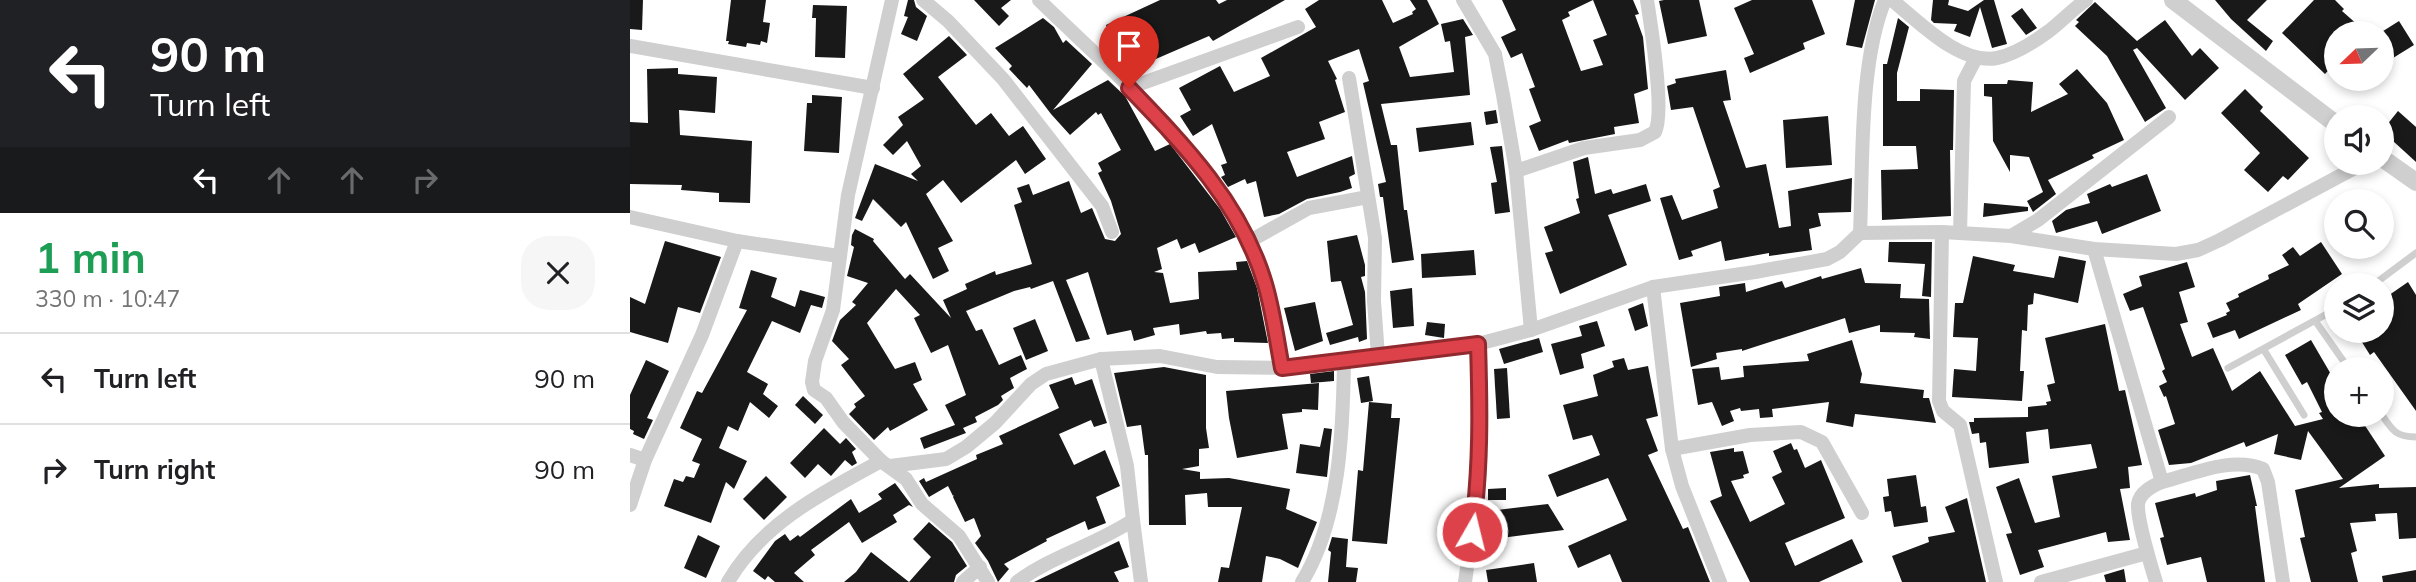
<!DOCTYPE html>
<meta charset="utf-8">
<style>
:root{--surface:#fff;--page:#f6f6f6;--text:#202124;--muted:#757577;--line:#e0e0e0}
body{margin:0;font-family:Mulish,sans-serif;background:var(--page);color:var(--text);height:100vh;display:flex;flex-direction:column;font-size:26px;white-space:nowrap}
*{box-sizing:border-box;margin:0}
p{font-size:23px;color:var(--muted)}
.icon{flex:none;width:38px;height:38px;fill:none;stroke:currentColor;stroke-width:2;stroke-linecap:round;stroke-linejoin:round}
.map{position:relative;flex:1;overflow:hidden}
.side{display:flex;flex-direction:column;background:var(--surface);width:630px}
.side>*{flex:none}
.banner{background:#202124;color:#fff;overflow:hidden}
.needle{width:46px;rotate:247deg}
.controls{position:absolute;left:1694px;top:21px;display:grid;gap:14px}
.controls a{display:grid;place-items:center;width:70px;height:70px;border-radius:50%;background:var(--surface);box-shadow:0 4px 10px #0003;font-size:35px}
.pin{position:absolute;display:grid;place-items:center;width:60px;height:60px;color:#fff;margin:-72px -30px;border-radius:50% 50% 50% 0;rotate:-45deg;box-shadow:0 0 7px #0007}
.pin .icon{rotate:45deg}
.me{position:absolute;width:77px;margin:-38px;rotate:8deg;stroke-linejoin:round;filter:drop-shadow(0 0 5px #0008)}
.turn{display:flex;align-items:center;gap:24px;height:147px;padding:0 35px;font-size:32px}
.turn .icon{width:91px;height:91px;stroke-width:2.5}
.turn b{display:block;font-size:49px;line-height:60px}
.lanes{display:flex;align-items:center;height:66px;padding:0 35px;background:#0003;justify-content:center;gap:35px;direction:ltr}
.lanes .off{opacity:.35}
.round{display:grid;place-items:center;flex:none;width:74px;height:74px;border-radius:28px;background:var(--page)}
.headline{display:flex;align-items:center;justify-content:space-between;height:119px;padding:0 35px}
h1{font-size:42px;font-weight:700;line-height:52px;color:#1e9e55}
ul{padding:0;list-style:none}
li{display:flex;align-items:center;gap:21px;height:91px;padding:0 35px;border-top:2px solid var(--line)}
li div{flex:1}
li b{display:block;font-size:26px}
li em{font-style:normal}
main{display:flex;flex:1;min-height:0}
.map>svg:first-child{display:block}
.building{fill:#191919}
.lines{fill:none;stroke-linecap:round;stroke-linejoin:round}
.service{stroke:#cfcfcf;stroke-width:7}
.minor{stroke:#cfcfcf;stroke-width:14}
.tertiary{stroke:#cfcfcf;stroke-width:18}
.route-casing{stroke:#902a2f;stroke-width:18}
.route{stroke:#dd4149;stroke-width:12}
</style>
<main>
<section class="side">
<div class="banner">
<div class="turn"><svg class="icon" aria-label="left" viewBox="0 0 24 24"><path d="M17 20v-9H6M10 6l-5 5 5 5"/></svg><div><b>90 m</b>Turn left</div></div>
<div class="lanes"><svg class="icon" aria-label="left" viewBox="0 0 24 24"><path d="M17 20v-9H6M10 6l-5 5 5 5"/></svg><svg class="icon off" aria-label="ahead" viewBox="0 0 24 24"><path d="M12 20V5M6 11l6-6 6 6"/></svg><svg class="icon off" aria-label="ahead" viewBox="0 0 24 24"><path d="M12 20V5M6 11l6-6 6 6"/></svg><svg class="icon off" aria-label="right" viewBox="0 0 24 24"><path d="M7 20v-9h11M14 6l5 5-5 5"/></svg></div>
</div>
<div class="headline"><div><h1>1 min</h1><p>330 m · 10:47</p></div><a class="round"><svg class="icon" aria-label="close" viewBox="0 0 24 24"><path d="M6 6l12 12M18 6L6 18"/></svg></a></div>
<ul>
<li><svg class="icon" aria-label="left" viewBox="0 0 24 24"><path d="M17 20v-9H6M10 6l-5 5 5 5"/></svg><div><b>Turn left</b></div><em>90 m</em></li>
<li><svg class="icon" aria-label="right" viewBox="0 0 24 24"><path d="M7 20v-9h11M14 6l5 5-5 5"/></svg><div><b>Turn right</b></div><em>90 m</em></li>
</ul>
</section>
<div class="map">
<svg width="1786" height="582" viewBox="0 0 1786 582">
<rect width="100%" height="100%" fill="#fff"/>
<g class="building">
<path d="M0 0H13L12 30 0 29Z"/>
<path d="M101 0H136L133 22 140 23 137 43 131 41 130 45 117 43 116 47 98 44 99 41H96Z"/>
<path d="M278 0H284L286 7 297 16 287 41 271 34 278 17 274 16Z"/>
<path d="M344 0H381L371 8 379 16 369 26Z"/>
<path d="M530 0H586L589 4 597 0H655L583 41 579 36 505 68 494 40 483 45 476 25Z"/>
<path d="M689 0H752L763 23 783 14 782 12 786 9 780 0H797L809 24 769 47 780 77 824 72 820 41 815 42 811 24 833 19 843 35 835 37 840 95 751 104 761 145H767L774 210H777L784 260 762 263 753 197H750L748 184 756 182 733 83 739 81 729 49 698 61 707 79 705 80 715 112 689 122 695 139 657 152 667 177 722 156 725 174 719 177 722 188 710 192 677 199 649 214 634 217 626 181 617 184 615 179 598 187 591 177 595 175 591 165 597 163 582 124 563 136 550 116 561 110 549 88 590 66 604 92 640 76 631 58 686 27 675 9Z"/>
<path d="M872 0H963L938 12 940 16 932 20 951 71 973 65 963 40 977 35 963 0H1003L1009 14 1005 15 1013 37 1018 89 1004 94 1009 123 984 127 985 134 939 143 938 140 909 151 899 126 911 121 899 89 905 87 892 53 881 58 871 37 886 30Z"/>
<path d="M1034 0H1069L1077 36 1038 44 1029 1Z"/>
<path d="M1122 0H1182L1195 34 1173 43 1175 49 1120 73 1114 58 1124 54 1104 8Z"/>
<path d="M1225 0H1245L1232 48 1216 45Z"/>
<path d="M1303 0H1319L1318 5 1338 11 1354 0H1364L1377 44 1362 48 1350 7 1340 37 1324 31 1327 24 1304 23 1301 20Z"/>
<path d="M1585 0H1637L1617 20 1643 41 1636 51 1601 19Z"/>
<path d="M1684 0H1705L1714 9 1712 11 1737 33H1706V62L1695 74 1652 33Z"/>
<path d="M1465 2 1507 41 1535 20 1562 56 1570 48 1589 68 1555 100 1507 48 1503 50 1536 108 1515 122 1477 56 1445 26 1449 22 1446 20Z"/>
<path d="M183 5 217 6 215 58 185 57 186 18H182Z"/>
<path d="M1392 8 1407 28 1396 35 1381 16Z"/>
<path d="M413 18 424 27 433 43 436 40 462 64 423 110 478 80 495 96 525 151 540 144 590 209 606 237 569 253 565 243 551 249 547 239 527 248 532 269 524 272 533 273 540 303 569 299 568 272 607 270 606 262 617 261 627 288 638 343 604 342V338L592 339 591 333 577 334 576 331 550 335 549 324 523 328 525 335 504 341 501 330 477 335 458 272 436 280 460 339 446 342 423 281 401 289 400 287 384 291 336 311 346 331 352 329 369 365 391 355 397 369 380 378 384 388 371 396 373 400 368 405 345 417 347 422 333 428 336 433 294 449 290 438 325 425 315 405 336 395 318 345 301 353 284 318 290 315 266 289 237 323 265 369 285 362 292 380 283 384 298 410 260 431 258 427 244 440 219 414 226 407 224 404 235 396 211 365 219 359 202 341 210 320 226 305 222 302 238 283 217 276 224 247 221 245 222 235 225 229 244 239 243 241 275 279 280 274 321 318 313 300 337 289 335 284 365 271 366 275 402 264 384 205 392 202 387 188 399 184 403 195 439 181 451 213 462 208 475 239 485 241 491 234 481 201 468 173 472 171 468 163 491 150 471 113 468 115 466 112 440 135 421 114 399 85 397 88 379 69 382 66 365 48Z"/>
<path d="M1268 18 1279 27 1267 73V101H1290V89L1324 90 1323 150H1320L1321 216 1252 220 1251 170 1288 169 1286 146H1253V64H1257Z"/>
<path d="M1769 21 1784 45 1763 58 1752 40 1750 33Z"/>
<path d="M319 36 337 55 308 77 346 125 361 113 379 136 393 126 416 159 395 174 386 160 331 203 313 180 296 194 323 241 308 248 319 271 303 279 276 222 271 227 243 199 232 221 225 218 245 164 288 181 281 174 291 166 277 141 263 155 253 145 273 125 268 117 294 99 273 74Z"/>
<path d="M48 68V74L87 77 85 113 49 110 50 135 122 141 120 203 89 202V193L51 190 52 185 0 184V122L18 123 17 69Z"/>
<path d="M1447 69 1477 103 1494 140 1462 155 1464 158 1418 180 1426 194 1403 212 1397 201 1413 192 1399 157 1380 155V172L1363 141 1362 97 1354 96V84H1377L1378 80 1403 82 1401 112 1438 94 1429 84Z"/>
<path d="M1096 70 1101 100 1093 101 1116 168 1136 164 1149 228 1161 226 1158 191 1222 178 1221 212 1188 213 1191 226 1179 229 1182 250 1139 256V253L1095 261 1091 241 1061 251 1063 256 1049 260 1030 198 1042 195 1052 220 1088 208 1083 190 1090 187 1063 107 1041 110 1037 86 1046 83 1045 79Z"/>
<path d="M1615 89 1633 107 1630 111 1679 158 1658 180 1653 176 1638 192 1614 170 1630 153 1591 113Z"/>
<path d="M182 95 212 97 209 153 174 151 177 103H182Z"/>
<path d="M866 110 868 123 856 125 854 112Z"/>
<path d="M1768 111 1786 127V162L1752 131Z"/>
<path d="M1198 116 1202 165 1156 168 1153 120Z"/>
<path d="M841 122 844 145 789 152 786 128Z"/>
<path d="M872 146 880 212 865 214 861 183 867 182 860 147Z"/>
<path d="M958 157 965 194 981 189 983 194 1016 184 1021 201 978 215 997 265 930 294 915 253 923 251 914 227 950 213 946 199 949 198 943 162Z"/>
<path d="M1517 174 1531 211 1472 234 1467 221 1426 233 1422 221 1436 210 1460 203 1457 194 1480 184 1482 187Z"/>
<path d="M1354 203 1398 207V211L1353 217Z"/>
<path d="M727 235 735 265V276L731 277 735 292 737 339 729 342 728 337 700 345 696 333 723 325 711 281 701 282 697 241Z"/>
<path d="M35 241 91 257 70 313 48 307 38 343 0 332V297L15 304Z"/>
<path d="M1259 242H1302L1301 297 1292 296 1295 264 1258 262Z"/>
<path d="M1691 242 1712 274 1668 304 1671 310 1609 339 1605 330 1583 338 1577 323 1597 315 1596 313 1600 311 1596 303 1609 297 1608 294 1639 279 1638 275 1659 265 1652 255 1663 247 1670 256Z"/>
<path d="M844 250 846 275 792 278 791 254Z"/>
<path d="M1343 256 1385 265 1383 271 1424 278 1429 256 1456 261 1448 303 1404 293 1403 304 1398 305 1397 331 1392 330 1390 371H1394L1392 401 1322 397 1324 369 1346 371 1348 338 1323 337 1325 303H1333Z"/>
<path d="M1557 262 1565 287 1549 292 1558 322 1550 324 1562 357 1583 348 1602 391 1630 371 1665 426 1693 419 1689 413 1692 412 1677 382 1672 385 1655 355 1681 340 1702 376 1706 374V415H1728L1755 456 1709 488 1749 484V488L1786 487V538L1769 539 1767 513 1745 514 1746 521 1720 523 1727 551 1721 553 1728 582H1681L1670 538 1675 537 1665 490 1713 479 1678 431 1671 460 1644 454 1648 434 1616 447 1614 442 1561 463 1539 465 1528 430 1545 424 1536 396 1534 397 1529 386 1537 382 1532 371 1535 369 1513 307 1500 311 1493 294 1512 286 1509 276Z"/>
<path d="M1231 268 1235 283 1271 284 1270 298 1299 299 1300 339 1284 337 1285 333 1250 332V325L1219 333 1215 318 1112 351V349L1086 353 1087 359 1061 367 1050 303 1090 296 1089 287 1115 283 1116 292 1152 281 1155 288 1191 276 1192 279Z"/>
<path d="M121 270 147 278 141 297 165 307 170 290 195 297 192 308 181 305 170 333 142 321 117 372 138 384 133 394 148 406 139 418 120 402 108 431 98 426 89 448 117 461 104 489 96 482 81 523 34 506 44 479 53 482 56 476 64 478 70 464 62 461 72 439 50 428 67 391 72 393 117 310 109 308Z"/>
<path d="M1778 282 1786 295V411L1744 352 1740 355 1725 331H1752V300Z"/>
<path d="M782 288 784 326 763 328 760 291Z"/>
<path d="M685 302 693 341 665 351 654 308Z"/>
<path d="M1013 303 1018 326 1005 331 998 309Z"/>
<path d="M405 319 418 351 396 360 383 328Z"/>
<path d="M967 321 975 346 951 354 954 368 930 375 921 344 952 336 949 326Z"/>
<path d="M797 322 815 324 814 338 795 335Z"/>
<path d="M1475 324 1489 391 1495 390 1512 465 1498 467 1500 488 1490 489 1500 540 1478 542 1476 532 1408 550 1414 567 1390 575 1376 534 1382 533 1366 487 1389 478 1405 523 1430 517 1422 476 1467 468 1461 444 1420 449 1418 429 1396 432 1399 463 1359 468 1356 442 1350 443 1349 433 1342 434 1339 422H1344V418L1398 417V407L1417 405 1416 402 1421 401 1417 385 1425 383 1415 338Z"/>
<path d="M909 338 913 352 874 364 869 349Z"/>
<path d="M1222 340 1232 374 1230 383 1294 390 1293 398H1299L1306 423 1225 414 1223 427 1196 422 1199 402 1142 409 1143 417 1130 418 1129 409 1111 411 1110 408 1100 411 1104 421 1092 426 1082 402 1068 405 1062 369 1089 367 1091 380 1114 377 1113 366 1179 361 1177 354Z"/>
<path d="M994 358 998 370 1018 366 1028 416 1016 419 1028 451 1018 455 1053 529 1058 527 1080 582H992L980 554 948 568 938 546 997 520 978 478 927 497 918 475 970 455 962 435 943 440 933 405 968 396 963 375 984 367 982 361Z"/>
<path d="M16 360 39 371 17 418 23 420 14 439 3 434 4 431 0 429V395Z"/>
<path d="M534 367 576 375V428L579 448 569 449V466L552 469 570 472V479L599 478 660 489 656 509 687 522 668 568 650 559 636 556 632 582H588L591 567 599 568 612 507H578L577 493 555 495 556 525H519L518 455H515L511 425 497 427 484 373Z"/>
<path d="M877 368 880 418 867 419 864 369Z"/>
<path d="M704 371V381L681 383 680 374Z"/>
<path d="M739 376 743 401 731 403 727 378Z"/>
<path d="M442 377 445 385 462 379 477 423 464 427 461 420 429 434 444 465 475 450 490 486 466 497 476 523 458 530 455 521 416 539 417 541 374 564 379 569 368 582 358 561 345 543 351 536 344 518 335 522 323 497 324 495 323 496 318 486 299 497 289 481 294 478 296 482 347 459 346 455 373 444 369 436 429 408 419 385Z"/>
<path d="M689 383 688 410 672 409V412L652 414 658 449 607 458 599 418 596 391Z"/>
<path d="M173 396 193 415 185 424 165 405Z"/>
<path d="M739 402 762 404 761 418H770L757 544 722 541 728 470 733 471Z"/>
<path d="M194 428 210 444 216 438 226 449 222 452 227 463 222 466 215 460 201 476 188 464 175 478 160 463Z"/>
<path d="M694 428 702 429 697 477 666 473 670 444 690 447Z"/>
<path d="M1161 443 1164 450 1167 449 1175 468 1191 460 1215 518 1155 543 1165 566 1222 539 1233 562 1189 582H1120L1080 501 1092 496 1080 452 1104 448V452L1113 451 1119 473 1113 475 1114 478 1101 481 1120 522 1155 504 1142 477 1152 472 1143 451Z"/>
<path d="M1286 475 1291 507 1296 506 1298 522 1264 527 1261 511 1255 512 1253 497 1259 496 1257 479Z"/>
<path d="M1620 475 1627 506H1625L1635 582H1577L1571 557 1537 565 1530 538 1534 537 1525 503 1565 493 1566 497 1587 490 1586 481Z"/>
<path d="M136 476 157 497 134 520 113 499Z"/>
<path d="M265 483 283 507 279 505 263 515 267 522 232 543 219 522 181 550 185 555 164 573 174 582H145L138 576 135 580 123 571 145 541 155 534 160 541 168 535 170 537 221 499 229 513 252 499 248 494Z"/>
<path d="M876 488V500H858V489Z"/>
<path d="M1337 498 1356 582H1272L1262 556 1299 542 1298 537 1325 532 1315 507Z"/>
<path d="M918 504 934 530 871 538 867 510Z"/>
<path d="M299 522 322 542 337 566 326 575 324 582H214L226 572 241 552 279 582 301 557 283 539Z"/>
<path d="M68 535 90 546 76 578 54 568Z"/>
<path d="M702 537 718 539 716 567 728 568 726 582H698L701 552 698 550Z"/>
<path d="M489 541 499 567 484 572 489 582H404Z"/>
<path d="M904 563 907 582H858L856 570Z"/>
<path d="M1494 569 1496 582H1476L1474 575Z"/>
<path d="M1786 570V582H1753L1752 576Z"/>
</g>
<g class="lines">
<g class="service">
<path d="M1743 285 1786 253"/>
<path d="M1686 322 1719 369"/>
<path d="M1634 350 1674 415"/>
<path d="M1598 368 1706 309"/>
<path d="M1752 415C1762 430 1766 437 1786 437"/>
</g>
<g class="minor">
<path d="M293 0 318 21 373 79 472 206 482 232"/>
<path d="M409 0C490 79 604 173 636 285 643 311 647 341 652 368"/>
<path d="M833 0 865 54 873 95 886 171 901 330"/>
<path d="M1262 0C1289 22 1330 65 1367 58 1386 54 1404 42 1419 31 1432 21 1443 9 1456 0"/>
<path d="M0 46 243 88"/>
<path d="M719 78 745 238 744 301 748 356"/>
<path d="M499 88 668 27"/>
<path d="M886 171 954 148 1010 140 1025 132C1035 112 1021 26 1017 0"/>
<path d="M0 217 107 241 209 256"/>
<path d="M1312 232 1309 401 1313 411 1330 425 1366 582"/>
<path d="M1230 233C1233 165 1229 62 1255 0"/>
<path d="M1330 233 1334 81 1346 58"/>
<path d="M1381 236 1408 220 1539 117"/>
<path d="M618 242 679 208 738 197"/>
<path d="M1464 249 1532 482"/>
<path d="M1023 287 1042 449 1052 486 1090 582"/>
<path d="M1042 449 1120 435 1171 432 1192 442 1232 513"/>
<path d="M0 455 15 460"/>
<path d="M251 461 213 422 196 398 184 390 182 382 185 361 203 310 218 195 262 0"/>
<path d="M260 466 316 459 336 447 365 423 401 384 416 374 471 359 530 356 587 367 652 368 848 344 901 330 1023 287 1125 272 1197 259 1210 252 1230 233 1312 232 1381 236 1464 249 1546 254 1568 250 1590 240 1734 163"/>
<path d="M0 505 15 460 72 335 107 241"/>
<path d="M503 520 511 582"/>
<path d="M98 582C132 523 194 492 251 461L276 479 292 504 329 536 358 582"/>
<path d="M333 582 350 567"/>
<path d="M387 582C423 555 466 545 503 520L497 466 471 359"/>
<path d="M672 582C710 520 713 431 714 360"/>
<path d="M835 582 849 484 850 413 848 344"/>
<path d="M1411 582 1517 553"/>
<path d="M1526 582C1521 566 1507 519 1508 504 1510 492 1522 486 1532 482 1563 474 1602 456 1633 469L1638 482 1653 582"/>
</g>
<g class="tertiary">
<path d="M1543 0 1706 124"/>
<path d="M1752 158 1786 182"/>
</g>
</g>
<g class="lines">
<defs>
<path id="route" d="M499 88C555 146 612 205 635 284 643 311 647 341 652 368L848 344C850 407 851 469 842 532"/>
</defs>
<use href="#route" class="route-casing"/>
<use href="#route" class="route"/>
</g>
</svg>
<div class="controls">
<a><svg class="needle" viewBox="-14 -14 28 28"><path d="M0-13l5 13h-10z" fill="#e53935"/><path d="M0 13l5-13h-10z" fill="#757577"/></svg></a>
<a><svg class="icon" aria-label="sound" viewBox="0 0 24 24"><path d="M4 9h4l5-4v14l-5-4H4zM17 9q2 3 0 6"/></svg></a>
<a><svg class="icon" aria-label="search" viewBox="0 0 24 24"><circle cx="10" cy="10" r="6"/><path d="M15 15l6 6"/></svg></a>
<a><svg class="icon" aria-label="layers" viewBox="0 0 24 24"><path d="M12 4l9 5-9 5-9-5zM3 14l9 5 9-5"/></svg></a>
<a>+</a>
</div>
<div class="pin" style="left:499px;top:88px;background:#d93025"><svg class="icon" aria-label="arrive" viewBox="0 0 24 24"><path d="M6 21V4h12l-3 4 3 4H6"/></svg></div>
<svg class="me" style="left:842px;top:532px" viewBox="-20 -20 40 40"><circle r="17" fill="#dd4149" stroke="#fff" stroke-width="3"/><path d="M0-11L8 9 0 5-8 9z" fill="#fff"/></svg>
</div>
</main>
